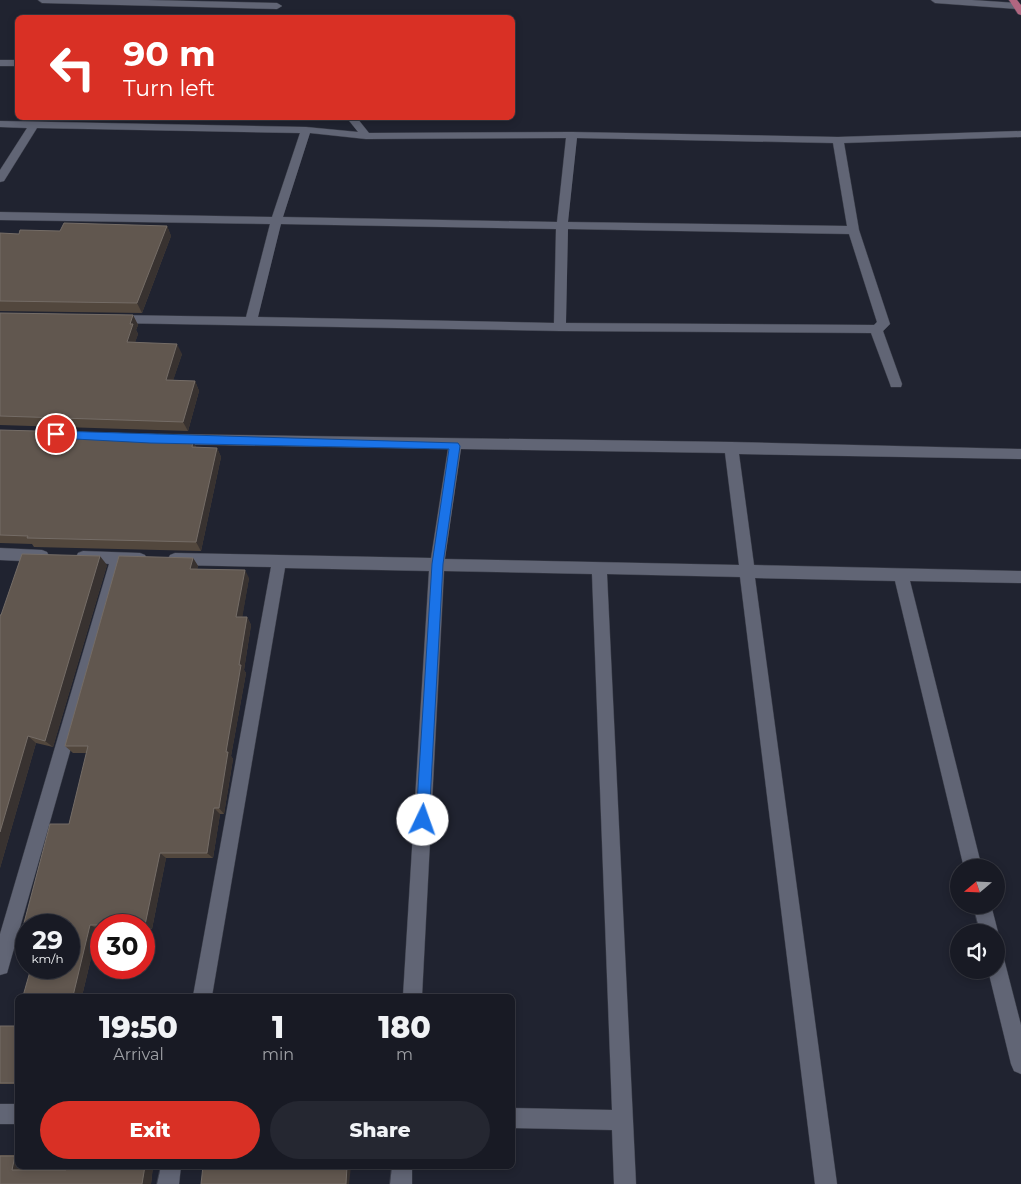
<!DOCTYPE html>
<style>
:root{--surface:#181a24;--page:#252731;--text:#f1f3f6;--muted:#9fa1a6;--line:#363841;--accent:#d93025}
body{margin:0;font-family:Montserrat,sans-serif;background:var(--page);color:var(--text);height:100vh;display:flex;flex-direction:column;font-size:19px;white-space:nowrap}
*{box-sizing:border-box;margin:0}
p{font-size:16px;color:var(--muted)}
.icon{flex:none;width:28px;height:28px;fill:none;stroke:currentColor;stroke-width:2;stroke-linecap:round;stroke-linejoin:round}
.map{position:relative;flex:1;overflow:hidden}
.details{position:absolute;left:15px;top:994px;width:500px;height:175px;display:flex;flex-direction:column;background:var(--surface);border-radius:8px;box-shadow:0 2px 8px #0003,0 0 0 1px var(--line)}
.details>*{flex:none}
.guide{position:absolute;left:15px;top:15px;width:500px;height:105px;border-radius:8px;box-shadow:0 2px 8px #0003,0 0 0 1px var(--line);background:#d93025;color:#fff;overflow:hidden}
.needle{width:32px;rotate:251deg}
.buttons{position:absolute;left:950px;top:859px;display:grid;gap:10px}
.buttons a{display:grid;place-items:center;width:55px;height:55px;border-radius:50%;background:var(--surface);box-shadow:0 2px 8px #0003,0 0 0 1px var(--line);font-size:25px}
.speed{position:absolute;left:15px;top:914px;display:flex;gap:10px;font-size:25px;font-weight:700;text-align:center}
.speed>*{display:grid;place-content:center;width:65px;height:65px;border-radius:50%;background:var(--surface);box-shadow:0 2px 8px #0003,0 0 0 1px var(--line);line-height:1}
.speed small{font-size:12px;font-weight:400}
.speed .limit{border:8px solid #d22;background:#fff;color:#111}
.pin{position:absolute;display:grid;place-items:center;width:42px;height:42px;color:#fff;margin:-21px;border:2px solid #fff;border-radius:50%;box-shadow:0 1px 5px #0007}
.me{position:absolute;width:55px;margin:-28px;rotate:3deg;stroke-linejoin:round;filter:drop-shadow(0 0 4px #0008)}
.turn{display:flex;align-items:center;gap:18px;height:105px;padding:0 25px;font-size:22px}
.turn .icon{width:65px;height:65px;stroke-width:2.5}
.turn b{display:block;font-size:35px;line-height:42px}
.eta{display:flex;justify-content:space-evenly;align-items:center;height:85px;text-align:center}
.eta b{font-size:30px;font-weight:800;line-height:35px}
.cta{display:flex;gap:10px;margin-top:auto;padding:10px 25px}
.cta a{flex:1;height:58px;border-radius:30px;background:var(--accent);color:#fff;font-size:20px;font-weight:800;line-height:58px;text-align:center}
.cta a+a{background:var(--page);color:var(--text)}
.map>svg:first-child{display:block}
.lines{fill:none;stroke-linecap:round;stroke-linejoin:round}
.minor-casing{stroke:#3b3e49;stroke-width:1}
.primary-casing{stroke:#3b3e49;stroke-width:1}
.minor{fill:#616575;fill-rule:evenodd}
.primary{fill:#b06680;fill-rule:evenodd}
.wall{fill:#52473d}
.shaded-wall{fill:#383230}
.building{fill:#61574f;stroke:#746c66}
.route{fill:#1a73e8;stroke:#114b97}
</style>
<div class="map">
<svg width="1021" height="1184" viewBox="0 0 1021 1184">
<rect width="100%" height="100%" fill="#202330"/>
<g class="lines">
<defs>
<g id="minor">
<path d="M38 0H148L277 3 282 6 277 9 42 3Z"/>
<path d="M931 0H972L1017 3 1021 7 1017 9 935 3Z"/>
<rect x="0" y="60" width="18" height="6"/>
<path d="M347 118H357L369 133 572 132 838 137 1021 131V137L844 143 859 230 890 324 883 331 902 384 901 387H891L890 384 871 333 560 331 114 323 108 319 114 315 246 317 270 224 0 220V212L272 217 300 133 37 128 4 181 0 182V170L27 128 0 127V121L306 127 358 132ZM310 133 366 139 566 138 557 222 283 217ZM577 138 833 143 847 226 568 222ZM281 224 556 229 554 323 258 317ZM568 229 849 234 877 322 874 325 566 323Z"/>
<path d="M161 434 731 442 1021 449V459L739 454 754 565 1021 571V583L910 581 982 868H964L895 581 755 578 837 1184H815L740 577 607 574 636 1184H614L612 1130 512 1128V1108L612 1110 592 574 444 571 422 996H403L429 571 285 568 212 996H193L271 567 175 565 170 563 168 559 170 555 175 553 431 558 448 449 161 444 156 443 154 439 156 435ZM461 449 725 453 739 565 445 559Z"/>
<path d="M0 548 42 550 47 552 49 556 47 560 42 562 0 560Z"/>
<path d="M83 551 140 553 145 555 147 559 145 563 140 565H123L9 966 7 973 0 975V934L109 564 78 561 76 557 78 553Z"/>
<path d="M973 905H991L998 932 996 937V932H980Z"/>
<path d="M996 954 1003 956 1005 963 1021 1025V1074L1014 1071 1011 1064 988 970H996Z"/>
<rect x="0" y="1104" width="18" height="20"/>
<path d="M161 1166H181L179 1184H157Z"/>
<path d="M392 1166H412V1184H390Z"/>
</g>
<path id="primary" d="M1009 0H1017L1021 5V15L1018 14Z"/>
</defs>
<use href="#minor" class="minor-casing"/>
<use href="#primary" class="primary-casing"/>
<use href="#minor" class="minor"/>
<use href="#primary" class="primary"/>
</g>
<g class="wall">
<path d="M167 226 171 236 142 313 0 311V233L19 234Z"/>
<path d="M0 313 133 315 138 325 136 330 138 334 135 342 182 354 173 380 195 381 199 391 188 431 0 425Z"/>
<path d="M0 430 179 435 183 441H193L196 447 217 448 221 457 201 551 34 547 32 544 0 543Z"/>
<path d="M193 558 198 566 197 569 249 578 242 617H247L251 625 244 670 246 673 231 756 233 759 224 814H220L213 858H166L152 929H144V925H101V929H98L82 996H23L69 925H28L24 923 69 824 87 753H73L65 746Z"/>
<path d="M107 565 53 747 36 743 0 868V615Z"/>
<path d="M18 1018V1084H0V1026H15Z"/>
<path d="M0 1155H18V1166L23 1169H66L67 1166H153L151 1184H0Z"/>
</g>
<g class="shaded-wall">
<path d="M167 226 171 236 142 313 137 303Z"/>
<path d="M133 315 138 325 136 330 138 334 132 352 127 342 130 324Z"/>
<path d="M177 344 182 354 170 390 166 380Z"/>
<path d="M195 381 199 391 188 431 183 422Z"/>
<path d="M179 435 184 444 177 442Z"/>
<path d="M193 441 198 451 192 447Z"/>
<path d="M217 448 221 457 201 551 196 542Z"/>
<path d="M100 556 107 565 53 747 45 741Z"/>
<path d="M193 558 198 566 195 578 190 569Z"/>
<path d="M245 570 249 578 241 625 236 617Z"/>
<path d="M247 617 251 625 244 670 246 673 231 756 233 759 224 814 219 808 226 752Z"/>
<path d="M28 736 36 743 0 868V832Z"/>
<path d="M214 808 220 814 213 858 207 853Z"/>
<path d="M160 853 166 858 152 929 145 925Z"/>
<path d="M90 925 98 929 82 996H73Z"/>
<path d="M18 1155V1166H24L23 1169 12 1170 15 1156Z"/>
<path d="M145 1166H153L151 1184H142Z"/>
<path d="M347 1166H351L349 1184H346Z"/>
</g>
<g class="building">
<path d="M64 223 167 226 137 303 0 301V233L19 234 20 230 60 231Z"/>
<path d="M0 313 133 315 130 324H133L127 342 177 344 166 380 195 381 183 422 0 416Z"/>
<path d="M0 430 179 435 177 442 193 441 192 447 217 448 196 542 27 538 28 536 0 535Z"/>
<path d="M22 554 100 556 45 741 28 736 0 832V615H1Z"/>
<path d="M119 556 193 558 190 569 245 570 236 617H247L239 665H241L226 752H228L219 808H214L207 853H160L145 925H90L73 996H23L31 968H69V925H42V924L24 923 50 824H69L88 746H65Z"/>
<path d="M18 1018V1083H0V1026H15Z"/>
<path d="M0 1156H15L12 1170H66L67 1166H145L142 1184H0Z"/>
<path d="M203 1166H347L346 1184H201Z"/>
</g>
<path class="route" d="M56 431 458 443 460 446 443 564 429 820 427 824 423 826 418 824 416 820 432 564 449 449 150 443 56 438 51 434Z"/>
</svg>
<div class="buttons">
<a><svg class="needle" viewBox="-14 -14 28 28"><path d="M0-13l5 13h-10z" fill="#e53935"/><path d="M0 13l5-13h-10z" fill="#9fa1a6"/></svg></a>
<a><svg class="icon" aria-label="sound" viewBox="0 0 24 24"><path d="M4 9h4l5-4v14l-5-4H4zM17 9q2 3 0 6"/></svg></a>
</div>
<div class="speed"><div>29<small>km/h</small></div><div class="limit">30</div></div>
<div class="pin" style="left:56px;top:434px;background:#d93025"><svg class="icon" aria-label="arrive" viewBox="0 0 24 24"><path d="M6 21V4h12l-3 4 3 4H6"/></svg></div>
<svg class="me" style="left:423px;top:820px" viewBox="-20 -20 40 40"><circle r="19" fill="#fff"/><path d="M0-13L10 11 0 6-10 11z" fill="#1a73e8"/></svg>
<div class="guide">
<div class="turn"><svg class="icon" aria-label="left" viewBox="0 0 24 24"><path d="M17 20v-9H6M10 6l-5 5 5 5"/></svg><div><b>90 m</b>Turn left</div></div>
</div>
<section class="details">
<div class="eta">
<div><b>19:50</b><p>Arrival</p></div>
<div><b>1</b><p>min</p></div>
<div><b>180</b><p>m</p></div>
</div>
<div class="cta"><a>Exit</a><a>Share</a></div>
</section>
</div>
